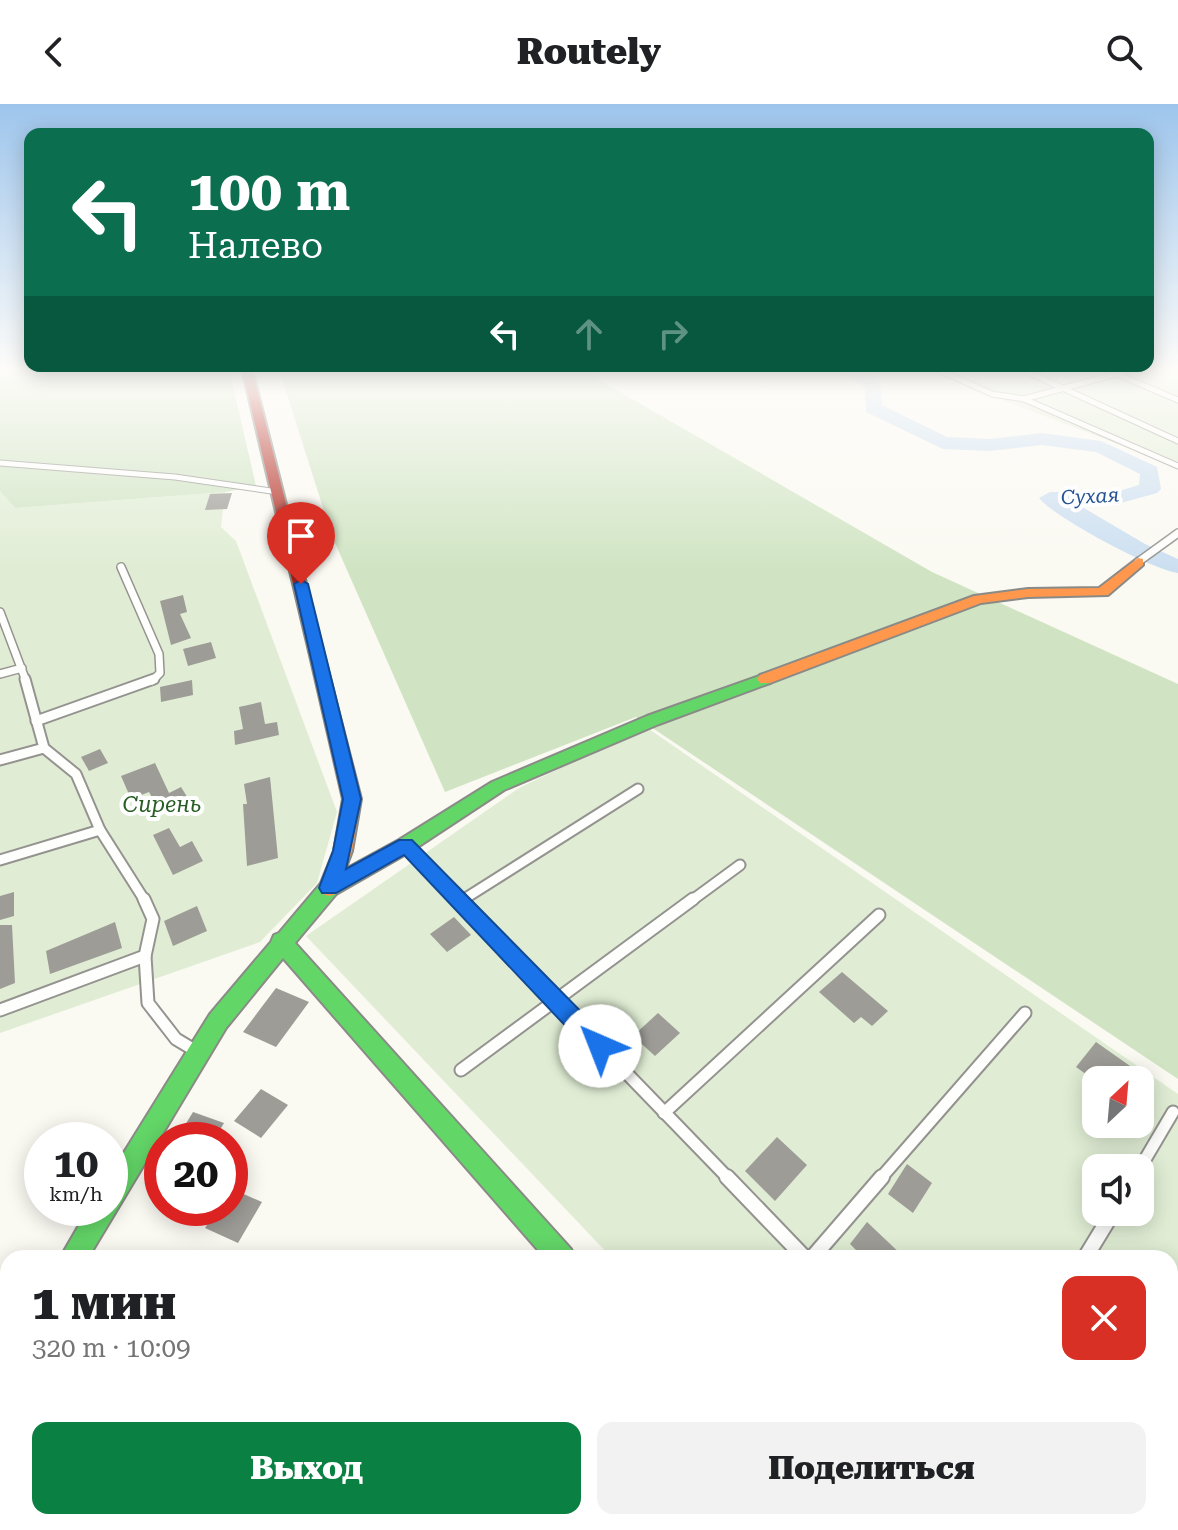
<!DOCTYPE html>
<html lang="ru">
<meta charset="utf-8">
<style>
:root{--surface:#fff;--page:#f2f2f2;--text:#202124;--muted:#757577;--accent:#0b8043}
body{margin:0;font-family:"Roboto Serif",serif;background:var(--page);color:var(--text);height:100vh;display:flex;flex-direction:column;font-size:30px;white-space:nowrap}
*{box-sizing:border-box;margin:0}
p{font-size:26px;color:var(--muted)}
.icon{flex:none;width:44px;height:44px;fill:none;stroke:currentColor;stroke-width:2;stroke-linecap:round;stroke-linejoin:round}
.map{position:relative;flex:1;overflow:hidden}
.sheet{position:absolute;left:0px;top:1146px;width:1178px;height:280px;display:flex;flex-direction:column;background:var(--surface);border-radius:24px 24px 0 0;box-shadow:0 4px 20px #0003}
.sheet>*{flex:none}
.guide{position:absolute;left:24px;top:24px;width:1130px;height:244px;border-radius:16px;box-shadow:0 4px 20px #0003;background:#0b6e4f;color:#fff;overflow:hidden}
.needle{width:52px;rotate:26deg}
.controls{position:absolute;left:1082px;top:962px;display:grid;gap:16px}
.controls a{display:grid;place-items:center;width:72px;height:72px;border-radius:16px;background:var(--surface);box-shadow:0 4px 20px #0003;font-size:40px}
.speed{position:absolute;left:24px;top:1018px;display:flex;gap:16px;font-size:40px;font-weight:700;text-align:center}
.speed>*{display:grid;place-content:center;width:104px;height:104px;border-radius:50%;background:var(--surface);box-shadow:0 4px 20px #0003;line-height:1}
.speed small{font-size:20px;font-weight:400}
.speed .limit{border:12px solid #d22;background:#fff;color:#111}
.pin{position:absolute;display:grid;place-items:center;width:68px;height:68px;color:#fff;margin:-82px -34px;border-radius:50% 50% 50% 0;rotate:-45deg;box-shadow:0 0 8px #0007}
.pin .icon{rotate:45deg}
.me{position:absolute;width:88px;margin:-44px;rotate:316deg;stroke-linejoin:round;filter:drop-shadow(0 0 6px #0008)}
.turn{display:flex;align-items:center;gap:28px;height:168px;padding:0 32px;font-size:36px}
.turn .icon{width:104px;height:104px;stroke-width:2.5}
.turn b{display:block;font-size:56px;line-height:68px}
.lanes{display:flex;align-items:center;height:76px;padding:0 32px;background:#0003;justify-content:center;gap:40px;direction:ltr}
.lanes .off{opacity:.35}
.round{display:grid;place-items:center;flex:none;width:84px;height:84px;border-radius:16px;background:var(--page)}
.head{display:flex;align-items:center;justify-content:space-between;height:136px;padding:0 32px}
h1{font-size:48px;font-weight:800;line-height:60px}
.button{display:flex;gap:16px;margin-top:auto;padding:16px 32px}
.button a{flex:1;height:92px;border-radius:16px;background:var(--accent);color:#fff;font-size:32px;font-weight:800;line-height:92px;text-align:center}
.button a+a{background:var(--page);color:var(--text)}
header{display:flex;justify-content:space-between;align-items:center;height:104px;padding:0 32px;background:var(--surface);font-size:36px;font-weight:800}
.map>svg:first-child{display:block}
.green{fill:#e0edd4;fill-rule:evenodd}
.forest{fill:#d0e4c3}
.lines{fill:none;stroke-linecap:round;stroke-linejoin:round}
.river{fill:#ccdff1;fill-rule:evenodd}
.building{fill:#9d9c97}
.lane-far4-casing{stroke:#949390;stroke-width:7}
.lane-far3-casing{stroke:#949390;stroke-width:10}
.lane-far2-casing{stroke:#949390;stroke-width:13}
.lane-far1-casing{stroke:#949390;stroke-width:15}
.lane-casing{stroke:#949390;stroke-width:18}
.street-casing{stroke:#949390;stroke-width:4}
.fast-casing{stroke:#8a8a87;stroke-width:4}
.slow-casing{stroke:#8a8a87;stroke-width:4}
.jam-casing{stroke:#8a8a87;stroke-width:4}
.lane-far4{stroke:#fefefd;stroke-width:5}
.lane-far3{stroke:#fefefd;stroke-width:7}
.lane-far2{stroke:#fefefd;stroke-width:9}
.lane-far1{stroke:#fefefd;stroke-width:11}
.lane{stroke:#fefefd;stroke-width:14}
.street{fill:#fefefd;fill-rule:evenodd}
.fast{fill:#63d668;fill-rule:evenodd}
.slow{fill:#ff974d;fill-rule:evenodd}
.jam{fill:#b3261e;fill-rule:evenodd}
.route{fill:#1a73e8;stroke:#114b97;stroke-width:2}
.labels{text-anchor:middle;stroke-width:8;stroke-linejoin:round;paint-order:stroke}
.far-water-label{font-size:20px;font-style:italic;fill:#235392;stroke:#fff}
.park-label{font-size:22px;font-style:italic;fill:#285e24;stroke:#fff}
</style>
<header><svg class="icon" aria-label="back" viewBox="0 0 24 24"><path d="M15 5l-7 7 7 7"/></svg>Routely<svg class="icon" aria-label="search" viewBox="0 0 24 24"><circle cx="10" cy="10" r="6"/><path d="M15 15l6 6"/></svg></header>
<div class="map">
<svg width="1178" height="1426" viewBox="0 0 1178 1426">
<rect width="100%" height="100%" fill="#faf9f2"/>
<g class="green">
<path d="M922 265H1178V365L1149 352Z"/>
<path d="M0 387 15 404 225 388 221 423 236 437 337 708 317 779 260 838 0 929Z"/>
<path d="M646 623 1178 990V1426H870L863 1418H1170V1154H612L306 832 519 684ZM1096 976H1140V1020H1096ZM1096 1064H1140V1108H1096Z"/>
</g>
<g class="forest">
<path d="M0 265H229L256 382 225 388 15 404 0 387Z"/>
<path d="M279 265H580L932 468 1178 580V975L636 613 445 688 332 432Z"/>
</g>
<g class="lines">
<path class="river" d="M836 265H857L880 278 882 301 947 333 990 335 1042 329 1101 337 1157 363 1161 385 1157 389 1117 400H1077L1145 440 1178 455V469C1151 465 1055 414 1039 394L1050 388H1116L1139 381 1140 370 1096 348 1042 341 990 347 943 345 866 308 865 284Z"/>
</g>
<g class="building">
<path d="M232 389 227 405 205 406 210 390Z"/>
<path d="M183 491 187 508 180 510 191 534 171 541 160 497Z"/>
<path d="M211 538 216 554 188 562 183 545Z"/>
<path d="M192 576 193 591 161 598 160 583Z"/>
<path d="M261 598 265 620 277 618 279 631 235 641 234 627 243 625 239 603Z"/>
<path d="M100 645 108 659 89 667 81 653Z"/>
<path d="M155 659 169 689 181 683 189 696 161 709 149 688 131 695 121 672Z"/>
<path d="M270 673 278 754 247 762 243 700H247L244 680Z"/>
<path d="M169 724 180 743 192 737 203 757 173 771 153 731Z"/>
<path d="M14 788V812L0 816V792Z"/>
<path d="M197 802 207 827 173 842 164 817Z"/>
<path d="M454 813 471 831 447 848 430 830Z"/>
<path d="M115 818 122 844 50 870 46 847Z"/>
<path d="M0 821H12L15 879 0 885Z"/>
<path d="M842 868 888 907 872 922 861 913 854 919 819 888Z"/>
<path d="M276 884 309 898 276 943 243 928Z"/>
<path d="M658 909 680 929 655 952 633 932Z"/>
<path d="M1096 938 1150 976H1094L1076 963Z"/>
<path d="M261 985 288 1001 261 1034 234 1017Z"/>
<path d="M193 1008 224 1019 214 1036H176Z"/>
<path d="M777 1033 807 1061 775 1097 745 1067Z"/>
<path d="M907 1060 932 1079 913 1109 888 1090Z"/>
<path d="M230 1084 262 1098 238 1139 205 1124 218 1104H230Z"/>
<path d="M867 1118 905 1154H864L850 1140Z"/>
</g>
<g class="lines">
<defs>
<g id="lane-far4">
<path d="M937 265 992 290 1024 295 1178 362"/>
<path d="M1021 265 1178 337"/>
<path d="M1105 265 1178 296"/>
<path d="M1024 295 1134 265"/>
<path d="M0 359 175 373 278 388"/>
</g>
<g id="lane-far3">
<path d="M1138 458 1178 429"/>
<path d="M121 463 159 550 160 569 152 577"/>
<path d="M0 508 26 577"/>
<path d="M0 570 22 564"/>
</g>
<g id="lane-far2">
<path d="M25 575 44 644 76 670 100 726 145 797"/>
<path d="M36 617 154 575"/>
<path d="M0 656 44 644"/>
<path d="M407 743 460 797"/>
<path d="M0 756 100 726"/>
<path d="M461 797 638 685"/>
<path d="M691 797 740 761"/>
</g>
<g id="lane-far1">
<path d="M458 795 729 1075"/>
<path d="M461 797 464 795"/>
<path d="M145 852 148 899 176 935 196 947"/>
<path d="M0 906 145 852 153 815 144 795"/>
<path d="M461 966 693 795"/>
<path d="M664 1009 879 811"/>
<path d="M1140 1064 1173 1008"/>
<path d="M880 1075 1025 909"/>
</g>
<g id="lane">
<path d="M727 1073 805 1154"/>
<path d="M812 1154 882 1073"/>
<path d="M1085 1154 1113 1108"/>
<path d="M1060 1418 1067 1426"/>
</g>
<path id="street" d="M576 1418H611L607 1426H572Z"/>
<path id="fast" d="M765 570 770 571 773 575 770 579 659 620 504 686 413 746 336 790 295 839 571 1145 575 1154H545L283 854 226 924 88 1154H60L89 1104H110V1071L210 910 271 838 274 831 279 829 322 778 399 736 492 678 647 612Z"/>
<g id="slow">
<path d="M1138 454 1143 455V461L1108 491 1028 493 981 499 770 579H760L757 575 760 571 974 492 1028 485 1099 484Z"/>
<path d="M316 542 323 547 361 695 352 747 336 790 329 792 322 790 319 784 334 747 343 695 309 547Z"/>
<path d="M8 1246V1284L0 1287V1249Z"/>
</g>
<path id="jam" d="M242 265H252L323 547 321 550H311L309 547Z"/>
</defs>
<use href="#lane-far4" class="lane-far4-casing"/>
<use href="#lane-far3" class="lane-far3-casing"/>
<use href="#lane-far2" class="lane-far2-casing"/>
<use href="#lane-far1" class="lane-far1-casing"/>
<use href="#lane" class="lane-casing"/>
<use href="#street" class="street-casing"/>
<use href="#fast" class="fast-casing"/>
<use href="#slow" class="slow-casing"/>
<use href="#jam" class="jam-casing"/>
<use href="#lane-far4" class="lane-far4"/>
<use href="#lane-far3" class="lane-far3"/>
<use href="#lane-far2" class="lane-far2"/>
<use href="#lane-far1" class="lane-far1"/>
<use href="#lane" class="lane"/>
<use href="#street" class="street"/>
<use href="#fast" class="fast"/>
<use href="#slow" class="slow"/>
<use href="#jam" class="jam"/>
</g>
<linearGradient id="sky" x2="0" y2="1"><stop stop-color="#9dc5ec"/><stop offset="0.57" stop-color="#fdfcf9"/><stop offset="1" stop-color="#fdfcf9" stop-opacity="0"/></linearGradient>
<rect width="1178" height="465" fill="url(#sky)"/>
<path class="route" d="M301 476 308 480 361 695 346 765 399 736H412L608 935 612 942 608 950 600 953 592 950 404 751 336 789H322L319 784 333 747 343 695 294 480Z"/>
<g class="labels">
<g class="far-water-label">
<text transform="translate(1090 392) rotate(-3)" y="7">Сухая</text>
</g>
<g class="park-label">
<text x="162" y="708">Сирень</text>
</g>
</g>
</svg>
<div class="controls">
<a><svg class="needle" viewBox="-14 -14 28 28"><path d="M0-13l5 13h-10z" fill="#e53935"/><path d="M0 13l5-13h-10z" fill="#757577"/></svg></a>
<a><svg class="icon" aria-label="sound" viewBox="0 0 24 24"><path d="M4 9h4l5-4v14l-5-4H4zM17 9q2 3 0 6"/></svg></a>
</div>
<div class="speed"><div>10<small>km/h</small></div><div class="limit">20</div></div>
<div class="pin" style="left:301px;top:480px;background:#d93025"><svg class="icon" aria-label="arrive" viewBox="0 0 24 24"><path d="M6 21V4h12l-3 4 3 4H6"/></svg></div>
<svg class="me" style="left:600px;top:942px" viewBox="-20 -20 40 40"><circle r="19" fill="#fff"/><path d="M0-13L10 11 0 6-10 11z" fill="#1a73e8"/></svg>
<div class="guide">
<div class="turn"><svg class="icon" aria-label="left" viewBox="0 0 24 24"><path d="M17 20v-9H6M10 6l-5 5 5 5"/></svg><div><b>100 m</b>Налево</div></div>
<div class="lanes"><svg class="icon" aria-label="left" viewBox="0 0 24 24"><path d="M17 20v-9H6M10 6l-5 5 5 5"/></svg><svg class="icon off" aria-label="ahead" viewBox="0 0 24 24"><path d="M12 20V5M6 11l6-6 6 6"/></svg><svg class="icon off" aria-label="right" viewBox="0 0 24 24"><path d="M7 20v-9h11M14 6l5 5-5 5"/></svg></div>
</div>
<section class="sheet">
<div class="head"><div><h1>1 мин</h1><p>320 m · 10:09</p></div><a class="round" style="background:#d93025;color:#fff"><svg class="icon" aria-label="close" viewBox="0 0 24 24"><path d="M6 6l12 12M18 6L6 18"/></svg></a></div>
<div class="button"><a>Выход</a><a>Поделиться</a></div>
</section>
</div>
